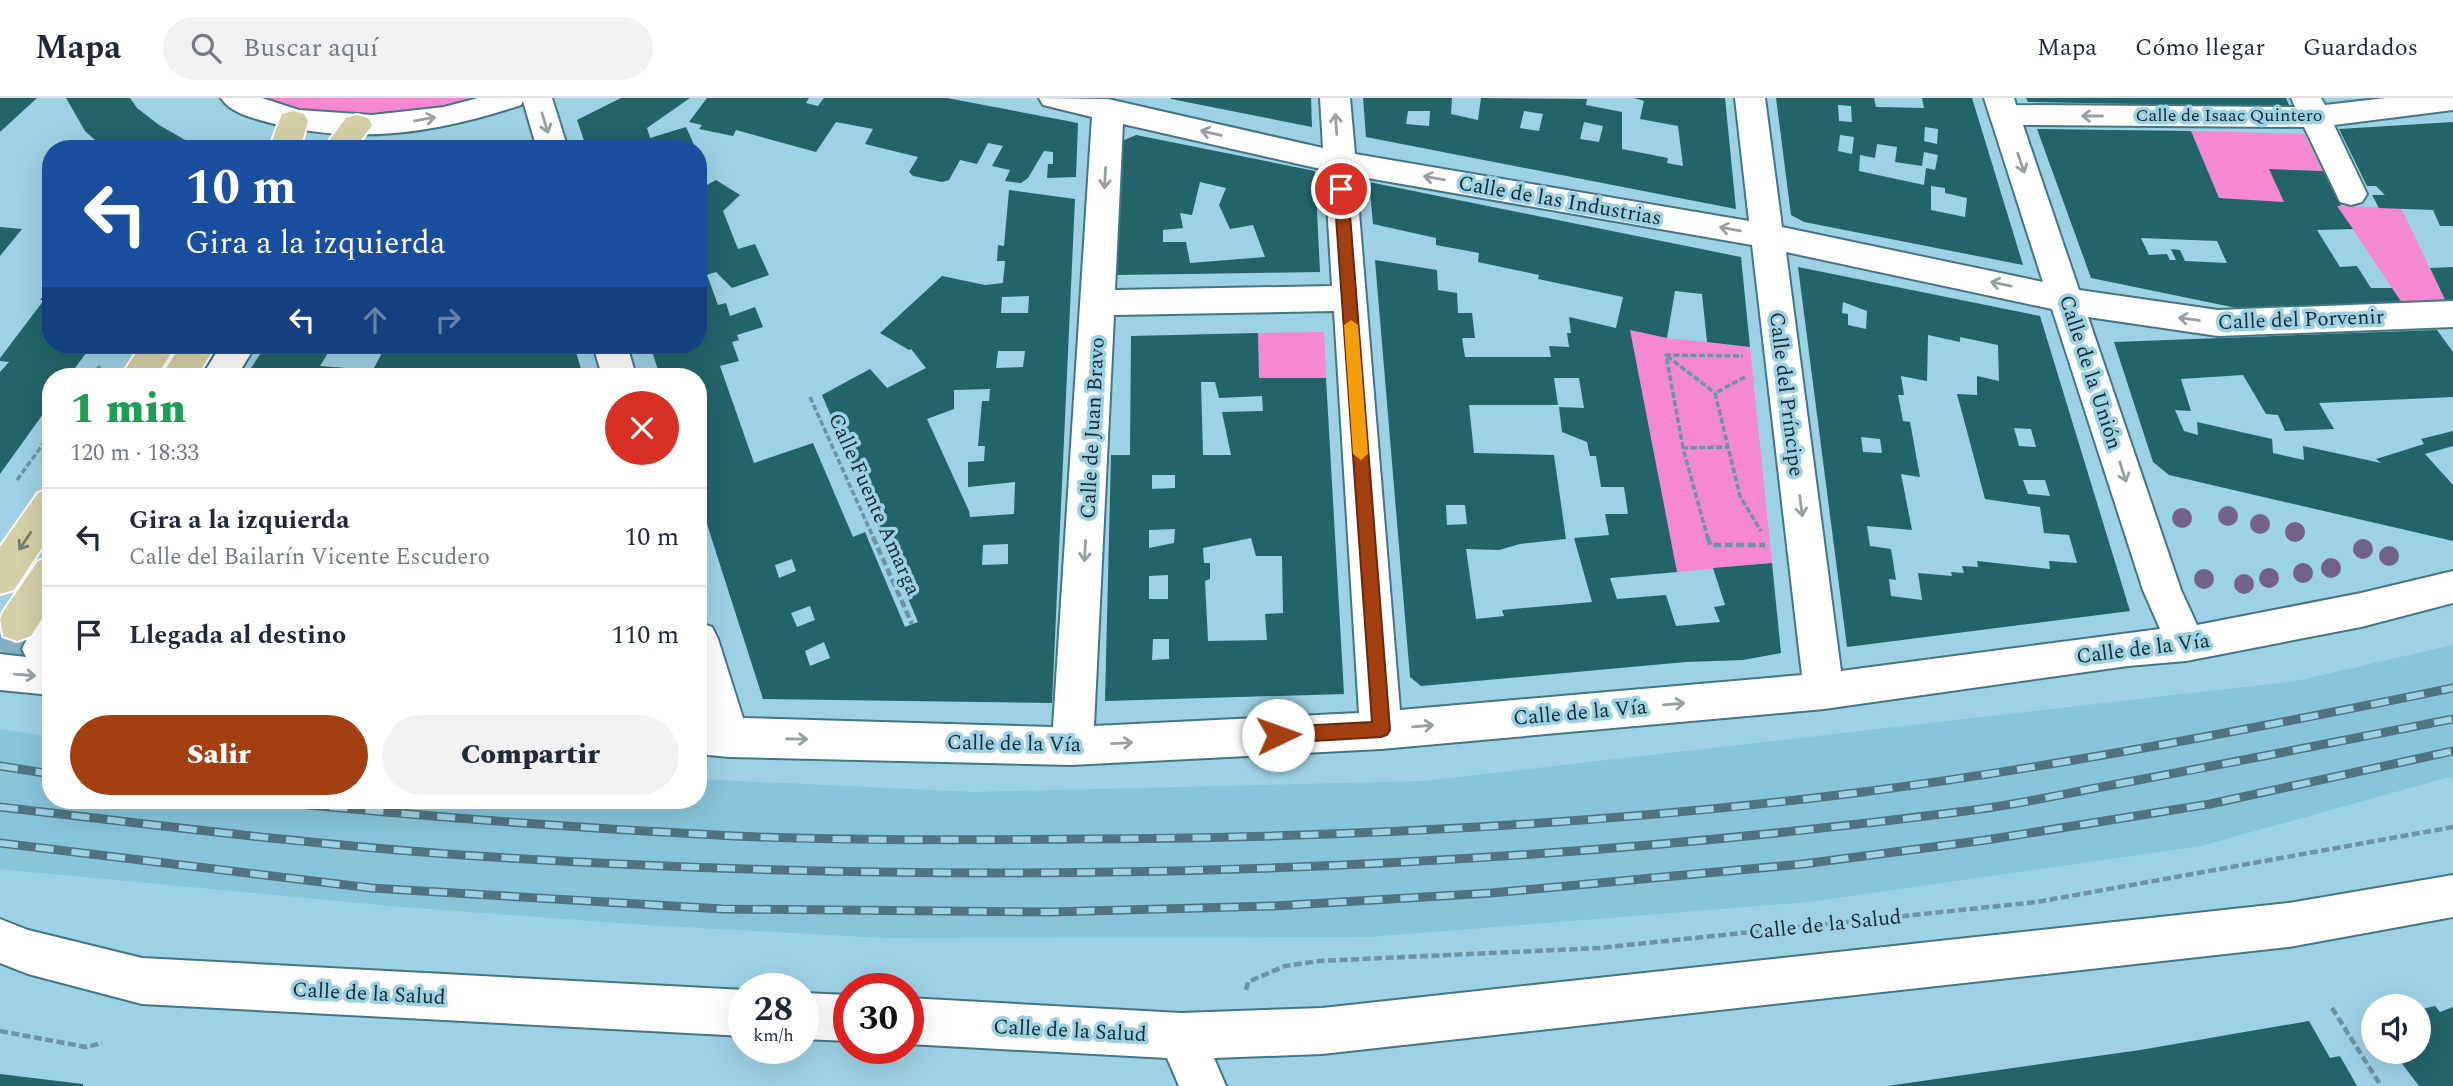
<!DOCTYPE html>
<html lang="es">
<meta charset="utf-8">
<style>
:root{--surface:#fff;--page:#f2f2f3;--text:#1f2937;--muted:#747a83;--line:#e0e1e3;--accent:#a33f11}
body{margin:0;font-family:Spectral,serif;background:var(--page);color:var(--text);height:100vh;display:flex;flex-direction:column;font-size:26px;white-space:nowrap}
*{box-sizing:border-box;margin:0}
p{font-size:23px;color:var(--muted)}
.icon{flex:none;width:38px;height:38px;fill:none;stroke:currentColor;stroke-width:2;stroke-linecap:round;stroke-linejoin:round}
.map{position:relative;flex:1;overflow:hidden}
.details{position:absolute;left:42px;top:270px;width:665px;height:441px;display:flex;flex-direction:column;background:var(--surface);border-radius:28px;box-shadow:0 7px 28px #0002}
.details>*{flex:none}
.guide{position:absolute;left:42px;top:42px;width:665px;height:214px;border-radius:28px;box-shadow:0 7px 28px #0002;background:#1a4fa0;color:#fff;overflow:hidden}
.fabs{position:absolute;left:2361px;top:896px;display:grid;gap:14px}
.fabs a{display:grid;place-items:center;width:70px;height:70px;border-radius:50%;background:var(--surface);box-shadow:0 7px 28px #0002;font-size:35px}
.speed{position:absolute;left:728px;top:875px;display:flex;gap:14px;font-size:35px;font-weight:700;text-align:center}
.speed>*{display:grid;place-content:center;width:91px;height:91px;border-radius:50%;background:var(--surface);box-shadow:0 7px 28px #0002;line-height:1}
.speed small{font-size:18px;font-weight:400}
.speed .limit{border:10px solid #d22;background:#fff;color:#111}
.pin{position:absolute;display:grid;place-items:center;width:60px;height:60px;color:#fff;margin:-30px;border:4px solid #fff;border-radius:50%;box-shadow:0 2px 7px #0007}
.me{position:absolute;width:77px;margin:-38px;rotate:87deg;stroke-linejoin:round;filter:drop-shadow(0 0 5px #0008)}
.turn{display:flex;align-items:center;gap:24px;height:147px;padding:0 28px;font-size:32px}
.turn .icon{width:91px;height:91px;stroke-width:2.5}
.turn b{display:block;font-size:49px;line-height:60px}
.lanes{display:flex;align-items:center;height:66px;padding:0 28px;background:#0003;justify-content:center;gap:35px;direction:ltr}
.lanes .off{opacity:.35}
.round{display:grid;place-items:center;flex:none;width:74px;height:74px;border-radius:37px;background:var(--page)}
.headline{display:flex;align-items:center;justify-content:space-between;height:119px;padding:0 28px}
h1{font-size:42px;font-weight:800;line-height:52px;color:#1e9e55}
.cta{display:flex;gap:14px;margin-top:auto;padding:14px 28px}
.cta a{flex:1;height:80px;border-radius:42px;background:var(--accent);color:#fff;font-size:28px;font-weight:800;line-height:80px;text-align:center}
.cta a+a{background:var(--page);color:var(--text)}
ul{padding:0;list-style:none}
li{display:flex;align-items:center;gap:21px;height:98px;padding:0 28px;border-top:2px solid var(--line)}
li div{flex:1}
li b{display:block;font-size:26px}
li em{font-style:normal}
header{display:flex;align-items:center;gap:42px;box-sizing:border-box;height:98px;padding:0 35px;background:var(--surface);border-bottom:2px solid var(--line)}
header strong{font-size:33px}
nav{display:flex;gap:38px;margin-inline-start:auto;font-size:24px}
.search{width:490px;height:63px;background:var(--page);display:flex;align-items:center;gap:18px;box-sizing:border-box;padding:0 24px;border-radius:38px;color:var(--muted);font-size:26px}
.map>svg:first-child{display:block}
.built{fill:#87c5da}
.green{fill:#f687d1}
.building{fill:#226468;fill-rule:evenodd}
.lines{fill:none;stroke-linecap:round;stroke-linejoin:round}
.major-tunnel{stroke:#82b0c0;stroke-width:42;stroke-dasharray:42 21;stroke-linecap:butt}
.minor-casing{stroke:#437586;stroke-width:4}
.major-casing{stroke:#fff;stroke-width:4}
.path-far1{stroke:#6c95a4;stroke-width:3.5;stroke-dasharray:6 2.5;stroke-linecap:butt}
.path{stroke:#6c95a4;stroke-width:4.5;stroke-dasharray:8 3.5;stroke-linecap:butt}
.minor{fill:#fff;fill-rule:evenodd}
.major{fill:#d5cfa6;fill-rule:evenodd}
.rail-casing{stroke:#517380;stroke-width:9}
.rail{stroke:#9dd1e4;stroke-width:6;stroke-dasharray:18;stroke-linecap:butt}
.tree{fill:#726288}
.oneway{stroke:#969fa2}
.oneway2{stroke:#757c6c}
.route{fill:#a33f11;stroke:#6a290b;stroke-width:2}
.slow{fill:#f59e0b}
.labels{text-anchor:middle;stroke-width:7;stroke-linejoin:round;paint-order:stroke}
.far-street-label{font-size:18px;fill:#152a31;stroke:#9dd1e4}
.street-label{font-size:21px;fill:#152a31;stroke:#9dd1e4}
</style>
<header>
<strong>Mapa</strong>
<div class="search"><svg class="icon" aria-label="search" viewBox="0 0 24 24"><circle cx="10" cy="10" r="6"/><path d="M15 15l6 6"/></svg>Buscar aquí</div>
<nav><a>Mapa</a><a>Cómo llegar</a><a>Guardados</a></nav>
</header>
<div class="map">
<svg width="2453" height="988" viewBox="0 0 2453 988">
<rect width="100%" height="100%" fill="#9dd1e4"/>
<path class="built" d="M2453 547V678L2201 748 1809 804 1369 839 884 840 646 827 390 808 0 771V631L51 639V702H698V681L972 694 1424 683 2296 583Z"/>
<g class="green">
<path d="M260 0H481C424 16 360 24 302 13 288 10 273 4 260 0Z"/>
<path d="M2191 33 2304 36 2323 73 2270 71 2284 105 2219 100Z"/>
<path d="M2337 108 2401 110 2448 208 2405 209Z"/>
<path d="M1630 232 1667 240 1750 249 1772 465 1677 474Z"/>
<path d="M1324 234 1326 280H1259L1258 235Z"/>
</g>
<g class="building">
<path d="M0 0H37L0 34Z"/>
<path d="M66 0H130L137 10 159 27 201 51H105L85 33Z"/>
<path d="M621 0H690L647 30 650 40 686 29 696 51H587L577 22Z"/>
<path d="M707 0H809L806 5 818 8 824 0H947L1078 25 1076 79 1047 80 1048 66H1053V54L1044 53 1028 80 1021 85 1005 83 1010 72 992 68 1003 48 988 45 977 66 960 62 949 82 942 84 913 78 909 74 918 59 865 46 873 31 836 24 816 54 736 32 733 38 699 31 702 27 689 24Z"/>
<path d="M1171 0H1311L1312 29 1171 1Z"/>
<path d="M1363 0H1452L1451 16 1478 22 1481 0 1587 1 1586 7 1622 14V51L1668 60 1667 65 1683 68 1678 28 1640 21 1644 3 1634 0H1725L1736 111 1366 39ZM1408 13H1430L1429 28 1406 26ZM1524 13 1543 16 1539 33 1520 30ZM1584 24 1603 28 1599 44 1580 41Z"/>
<path d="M1776 0H1874L1876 9 1924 10 1922 0H1972L2023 167 1804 124 1791 117ZM1838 7 1851 8 1852 24 1839 23ZM1925 29 1938 31 1937 46 1924 43ZM1840 37 1854 39 1852 56 1838 53ZM1877 46 1897 49 1895 64 1922 68 1924 54 1938 57 1935 72 1926 70 1924 87 1859 73 1860 57 1875 60ZM1931 88 1945 90V95L1967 100 1965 119 1931 112Z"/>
<path d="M2026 0H2286L2290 9 2028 4Z"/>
<path d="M2453 24V128H2440L2433 112 2379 110 2372 97H2385L2376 88H2367L2339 31Z"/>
<path d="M2037 31 2191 33 2219 100 2284 104 2269 71 2323 73 2341 108H2337L2353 131 2317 132 2340 169 2357 168 2371 190H2392L2405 209 2261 215 2091 180ZM2141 140 2217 143 2227 165 2185 163 2180 152 2171 151 2176 162H2170L2167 156 2149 157Z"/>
<path d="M1136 37 1315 73 1320 174 1116 177 1120 44ZM1200 84 1226 90 1219 107 1230 131 1253 127 1265 159 1190 165 1186 144H1163V132L1183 130 1180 115 1192 117Z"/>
<path d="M716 82 740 97 723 113 738 151 755 146 769 177 732 190 716 174 707 177 718 207 726 205 730 218 755 209 763 229 737 237 739 242 732 244 739 263 720 268 754 365 813 345 853 439 865 434 905 529 918 524 822 297 870 271 887 290 926 270 911 251 909 252 880 235 942 178 985 187 1003 185 1005 163H997L998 147 1004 148 1009 92 1075 101 1052 605 763 601 698 398V278H660L650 247H698V92ZM1029 198 1028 215H1001L1002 199ZM998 253H1025L1023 269 996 270ZM990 291 989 303H982L978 348H985L984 363 968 364V389L1015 384 1014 416 970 419 969 413 927 321 954 311V292ZM1008 446V466L982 467 983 447ZM792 461 796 473 779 480 775 467ZM810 508 815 522 797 529 791 515ZM824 544 830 560 810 568 805 553Z"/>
<path d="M1369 84 1741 159 1750 249 1707 244 1702 196 1675 193 1667 240 1630 232 1677 474 1610 480 1617 501 1666 497 1676 528 1720 524 1714 509 1725 507 1713 470 1772 465 1781 555 1743 562 1686 564 1421 588 1410 579 1375 162 1437 172 1438 192 1457 195 1458 215H1472L1475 240H1462L1465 259H1551L1549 248 1569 249 1567 235H1571L1569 219 1616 230 1623 199 1538 181 1539 177 1478 164 1479 155 1436 147V140L1373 126ZM1554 280H1579L1584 310 1559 309 1562 334 1587 344 1590 358H1596L1601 389H1624L1628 416H1605L1609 437 1574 440 1592 504 1502 512 1504 518 1476 521 1466 451 1499 452 1520 446 1566 441 1554 357 1474 355 1469 307H1558ZM1446 407H1465L1467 426 1447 427Z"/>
<path d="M0 129 22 131 0 158Z"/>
<path d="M1798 169 2040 218 2130 513 1847 549ZM1843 204 1867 213 1866 231 1848 227V216L1842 215ZM1928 237 1960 244V239L1998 247 1999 283 1977 278V297L1957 296 1985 401 2040 409 2044 435 2069 437 2077 465 2049 463 2050 471 1977 463 1978 469 1962 468 1964 475 1951 474 1952 478 1918 475 1922 502 1891 498 1889 481 1896 482 1891 451 1870 448 1867 428 1912 432 1901 376 1920 379 1910 324 1903 323 1898 297H1904L1901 278 1927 283ZM2014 330 2031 331 2036 349 2019 348ZM1861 339 1880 341 1882 355 1863 354ZM2023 382H2045L2050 398 2028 396Z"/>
<path d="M2453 169V208H2448L2430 170Z"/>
<path d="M51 187V247H92L69 278H51V305L0 376V274L9 264 0 263V260L44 202H40Z"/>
<path d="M2437 232 2453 254V299L2319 305 2334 331 2285 333 2278 317 2266 316 2243 277 2181 281 2191 313 2175 312 2184 333 2198 337 2197 324 2272 341 2273 355 2304 362 2303 348 2381 365 2376 361 2424 346 2421 341 2453 333V348L2425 356 2453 387V443L2169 377 2153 364 2114 244Z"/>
<path d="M1258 235 1259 280H1326L1344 596 1105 603 1111 357H1130L1131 238ZM1201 284H1215L1219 300 1262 298 1263 313 1222 314 1231 357H1203ZM1152 377H1175V390L1152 391ZM1175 431 1174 445 1149 450V432ZM1251 440 1256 458H1282L1283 515 1265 516 1267 542 1208 543 1205 483 1210 481V465H1204L1203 450ZM1168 477V501H1149V478ZM1153 541H1169V561L1152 562Z"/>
<path d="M266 247H333L320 268 373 272 386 247H574L583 278H402L404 274H393L391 278H246Z"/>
<path d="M2435 908 2440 914 2453 909V988H2419L2393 954H2418V912Z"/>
<path d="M2309 923 2330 960 2340 958 2357 988H1887L2140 952Z"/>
<path d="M0 976 83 986V988H0Z"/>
</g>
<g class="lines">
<path class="major-tunnel" d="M0 552 17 526"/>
<defs>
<g id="minor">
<path d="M221 0H262L299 12 372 17 444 9 478 0H552L568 51H537L523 3 521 7C437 35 354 48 267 24 252 20 229 14 221 0Z"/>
<path d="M1039 0 1108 1 1323 50 1320 0H1350L1355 56 1749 123 1735 0H1765L1782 129 2043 184 1984 0H2014L2016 7 2295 9 2291 0H2321L2325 7 2386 0H2453V12L2334 27 2367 96 2362 104 2351 107 2340 104 2304 29 2023 27 2079 192 2218 212 2453 203V229L2218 238 2088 219 2181 492 2197 527 2361 495 2453 473V505L2361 529 2186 563 2128 568 1824 611 1381 651 1071 667 729 659 698 656V618H702L698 606V524L712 529 718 541 743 620 1053 629 1092 19 1043 7ZM1123 26 1325 72 1332 188 1115 192ZM1356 78 1752 147 1802 577 1400 612ZM1786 154 2052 211 2143 492 2160 531 1841 573ZM1334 213 1359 615 1094 628 1114 217Z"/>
<path d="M221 247H256L237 278H202Z"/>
<path d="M593 247H627L636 278H602Z"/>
<path d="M51 520V597L0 592V556L26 559 22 551C30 535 34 526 51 520Z"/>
<path d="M2453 777V819L2289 849 1322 956 1214 960 1226 988H1179L1167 960 908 946V900L1181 915 1322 910 2289 805Z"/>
<path d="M0 821 28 832 142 860 744 892V938L142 906 28 876 0 865Z"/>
<path d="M803 895 849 897V943L803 941Z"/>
</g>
<g id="major">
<path d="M293 13 304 16 308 23 300 51H269L282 16Z"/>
<path d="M357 17 368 20 372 27 355 51H323L346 20Z"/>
<path d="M141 247H176L157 278H121Z"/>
<path d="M181 247H216L197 278H161Z"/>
<path d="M51 391V436L14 492 0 496V449L38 395Z"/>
<path d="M51 458V507L31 538 17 543 3 538 0 521 3 514 38 463Z"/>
</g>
</defs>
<use href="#minor" class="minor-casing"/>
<use href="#major" class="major-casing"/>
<g class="path-far1">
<path d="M1667 258 1715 295"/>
<path d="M92 278 100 268"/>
<path d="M1745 279 1715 295 1740 398 1761 433"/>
<path d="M810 299 874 441"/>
<path d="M1683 350 1666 257 1743 258"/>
<path d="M17 382 51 335"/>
<path d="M1708 441 1683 350 1729 349"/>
</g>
<g class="path">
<path d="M873 439 912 526"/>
<path d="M1708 439 1710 447H1765"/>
<path d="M45 626 51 627"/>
<path d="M1246 892 1248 884 1285 868 1319 863 1599 850 2037 804 2453 729"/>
<path d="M2332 910 2381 988"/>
<path d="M0 933 86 949 102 945"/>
</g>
<use href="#minor" class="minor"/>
<use href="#major" class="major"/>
<defs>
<g id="rail">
<path d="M0 668 51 676"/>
<path d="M258 702C416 718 575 730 734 738 848 743 963 742 1077 741 1339 740 1603 727 1863 694 2061 668 2257 630 2453 590"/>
<path d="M0 709C164 728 328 749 493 759 985 790 1478 776 1966 713 2015 707 2063 696 2112 687 2226 666 2339 643 2453 621"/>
<path d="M0 745 371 790 723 811 1050 814 1274 808 1491 795 1803 766 1986 742 2210 706 2453 653"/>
</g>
</defs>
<use href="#rail" class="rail-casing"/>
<use href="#rail" class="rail"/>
</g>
<g class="tree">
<circle cx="2228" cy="418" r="10"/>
<circle cx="2182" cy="420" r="10"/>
<circle cx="2260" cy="426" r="10"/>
<circle cx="2295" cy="434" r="10"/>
<circle cx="2363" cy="451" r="10"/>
<circle cx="2389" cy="458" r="10"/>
<circle cx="2331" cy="470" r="10"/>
<circle cx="2303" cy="475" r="10"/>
<circle cx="2269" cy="480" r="10"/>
<circle cx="2204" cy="481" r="10"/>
<circle cx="2244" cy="486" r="10"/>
</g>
<defs><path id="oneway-shaft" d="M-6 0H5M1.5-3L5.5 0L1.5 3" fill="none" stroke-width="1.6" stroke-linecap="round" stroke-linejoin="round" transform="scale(1.75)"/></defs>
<g class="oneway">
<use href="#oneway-shaft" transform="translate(2092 18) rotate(-180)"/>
<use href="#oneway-shaft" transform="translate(425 21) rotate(-10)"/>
<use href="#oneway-shaft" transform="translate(545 25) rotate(73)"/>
<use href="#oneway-shaft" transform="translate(1336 26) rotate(-94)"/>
<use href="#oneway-shaft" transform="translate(1211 35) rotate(-167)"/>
<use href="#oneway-shaft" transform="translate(2021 65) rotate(71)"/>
<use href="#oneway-shaft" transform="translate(1105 80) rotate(93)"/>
<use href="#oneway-shaft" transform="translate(1434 80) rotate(-170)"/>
<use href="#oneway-shaft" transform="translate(1730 131) rotate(-170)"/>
<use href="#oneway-shaft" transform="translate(2001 186) rotate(-168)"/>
<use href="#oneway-shaft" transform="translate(2189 221) rotate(-172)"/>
<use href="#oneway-shaft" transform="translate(2123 374) rotate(72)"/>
<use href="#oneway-shaft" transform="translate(1801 408) rotate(83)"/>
<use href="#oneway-shaft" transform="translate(1085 453) rotate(93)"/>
<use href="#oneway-shaft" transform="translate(25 577) rotate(5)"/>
<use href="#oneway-shaft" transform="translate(1674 606) rotate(-5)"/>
<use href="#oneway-shaft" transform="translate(1423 628) rotate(-5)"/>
<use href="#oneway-shaft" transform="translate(797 641) rotate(1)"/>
<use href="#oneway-shaft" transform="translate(1122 645) rotate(-3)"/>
</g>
<use class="oneway2" href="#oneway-shaft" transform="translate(25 443) rotate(124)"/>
<path class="route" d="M1341 87 1348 91 1390 632 1387 637 1381 639 1278 645 1272 642 1269 637 1272 631 1278 629 1372 624 1334 91Z"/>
<path class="slow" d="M1351 222 1358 227 1368 356 1361 362 1353 356 1344 227Z"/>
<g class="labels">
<g class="far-street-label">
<text x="2229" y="23">Calle de Isaac Quintero</text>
</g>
<g class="street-label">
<text transform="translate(1560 102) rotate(10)" y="7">Calle de las Industrias</text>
<text transform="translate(2301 221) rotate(-2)" y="7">Calle del Porvenir</text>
<text transform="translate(2091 274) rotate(72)" y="7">Calle de la Unión</text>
<text transform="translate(1787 296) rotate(83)" y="7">Calle del Príncipe</text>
<text transform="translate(1092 330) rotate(-87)" y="7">Calle de Juan Bravo</text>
<text transform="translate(875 406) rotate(66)" y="7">Calle Fuente Amarga</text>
<text transform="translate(2143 550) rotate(-7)" y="7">Calle de la Vía</text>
<text transform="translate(1580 614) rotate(-5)" y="7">Calle de la Vía</text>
<text transform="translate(1014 645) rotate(1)" y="7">Calle de la Vía</text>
<text transform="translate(1825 826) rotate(-6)" y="7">Calle de la Salud</text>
<text transform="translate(369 895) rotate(3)" y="7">Calle de la Salud</text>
<text transform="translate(1070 932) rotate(3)" y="7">Calle de la Salud</text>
</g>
</g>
</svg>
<div class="fabs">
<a><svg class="icon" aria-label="sound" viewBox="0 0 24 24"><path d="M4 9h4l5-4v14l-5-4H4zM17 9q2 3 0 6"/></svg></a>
</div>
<div class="speed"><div>28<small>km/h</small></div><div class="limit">30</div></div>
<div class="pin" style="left:1341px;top:91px;background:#d93025"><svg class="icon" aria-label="arrive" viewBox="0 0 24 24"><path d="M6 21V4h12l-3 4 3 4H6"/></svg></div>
<svg class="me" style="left:1278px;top:637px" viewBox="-20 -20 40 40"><circle r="19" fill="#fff"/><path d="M0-13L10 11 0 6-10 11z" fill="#a33f11"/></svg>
<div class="guide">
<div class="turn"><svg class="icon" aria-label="left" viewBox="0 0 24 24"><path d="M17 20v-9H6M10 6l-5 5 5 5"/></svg><div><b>10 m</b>Gira a la izquierda</div></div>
<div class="lanes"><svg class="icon" aria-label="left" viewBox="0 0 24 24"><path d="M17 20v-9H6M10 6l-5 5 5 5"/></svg><svg class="icon off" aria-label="ahead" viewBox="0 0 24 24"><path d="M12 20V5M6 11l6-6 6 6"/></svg><svg class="icon off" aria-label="right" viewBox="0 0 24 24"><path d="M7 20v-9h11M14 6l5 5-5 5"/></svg></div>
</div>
<section class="details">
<div class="headline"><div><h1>1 min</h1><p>120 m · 18:33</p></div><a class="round" style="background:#d93025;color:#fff"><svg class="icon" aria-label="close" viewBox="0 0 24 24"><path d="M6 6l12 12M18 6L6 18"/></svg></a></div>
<ul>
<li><svg class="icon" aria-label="left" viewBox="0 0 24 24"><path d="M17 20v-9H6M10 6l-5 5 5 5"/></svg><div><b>Gira a la izquierda</b><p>Calle del Bailarín Vicente Escudero</p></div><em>10 m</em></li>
<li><svg class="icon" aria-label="arrive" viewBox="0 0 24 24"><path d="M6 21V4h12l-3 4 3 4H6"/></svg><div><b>Llegada al destino</b></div><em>110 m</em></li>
</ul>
<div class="cta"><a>Salir</a><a>Compartir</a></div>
</section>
</div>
